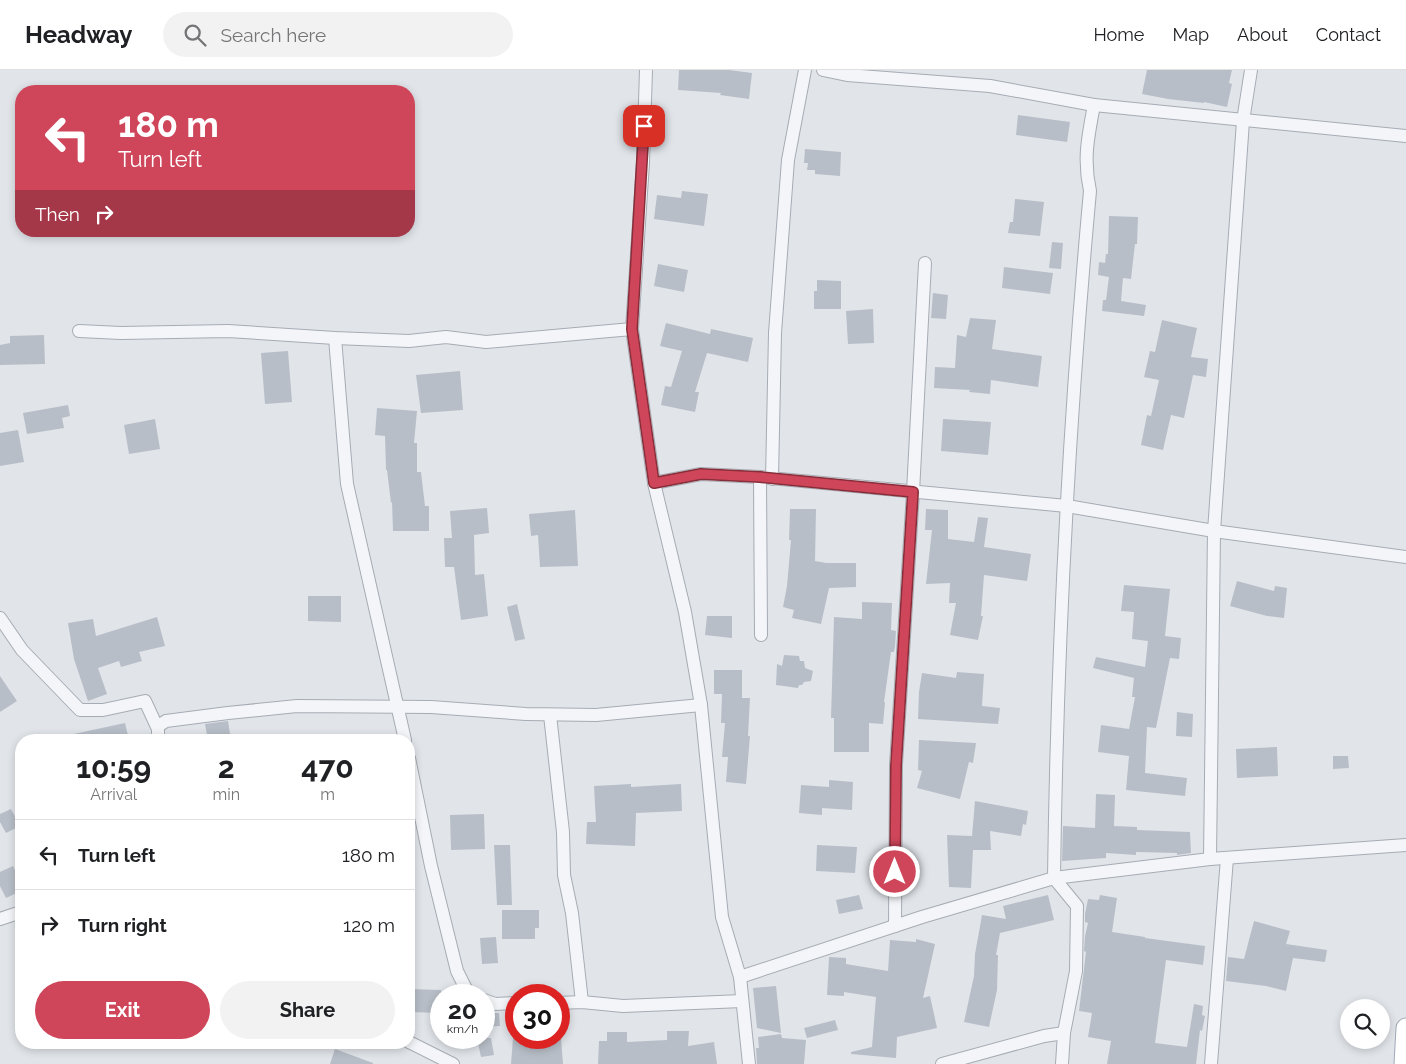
<!DOCTYPE html>
<style>
:root{--surface:#fff;--page:#f2f2f2;--text:#202124;--muted:#757577;--line:#e0e0e0;--accent:#cf465a}
body{margin:0;font-family:Raleway,sans-serif;background:var(--page);color:var(--text);height:100vh;display:flex;flex-direction:column;font-size:19px;white-space:nowrap}
*{box-sizing:border-box;margin:0}
p{font-size:16px;color:var(--muted)}
.icon{flex:none;width:28px;height:28px;fill:none;stroke:currentColor;stroke-width:2;stroke-linecap:round;stroke-linejoin:round}
.map{position:relative;flex:1;overflow:hidden}
.sheet{position:absolute;left:15px;top:664px;width:400px;height:315px;display:flex;flex-direction:column;background:var(--surface);border-radius:20px;box-shadow:0 2px 8px #0003}
.sheet>*{flex:none}
.guide{position:absolute;left:15px;top:15px;width:400px;height:152px;border-radius:20px;box-shadow:0 2px 8px #0003;background:#cf465a;color:#fff;overflow:hidden}
.controls{position:absolute;left:1340px;top:929px;display:grid;gap:10px}
.controls a{display:grid;place-items:center;width:50px;height:50px;border-radius:50%;background:var(--surface);box-shadow:0 2px 8px #0003;font-size:25px}
.speed{position:absolute;left:430px;top:914px;display:flex;gap:10px;font-size:25px;font-weight:700;text-align:center}
.speed>*{display:grid;place-content:center;width:65px;height:65px;border-radius:50%;background:var(--surface);box-shadow:0 2px 8px #0003;line-height:1}
.speed small{font-size:12px;font-weight:400}
.speed .limit{border:8px solid #d22;background:#fff;color:#111}
.pin{position:absolute;display:grid;place-items:center;width:42px;height:42px;color:#fff;margin:-21px;border-radius:10px;box-shadow:0 2px 8px #0006}
.me{position:absolute;width:55px;margin:-28px;rotate:0deg;stroke-linejoin:round;filter:drop-shadow(0 0 4px #0008)}
.turn{display:flex;align-items:center;gap:18px;height:105px;padding:0 20px;font-size:22px}
.turn .icon{width:65px;height:65px;stroke-width:2.5}
.turn b{display:block;font-size:35px;line-height:42px}
.then{display:flex;align-items:center;height:48px;padding:0 20px;background:#0003;gap:10px;font-size:19px}
.eta{display:flex;justify-content:space-evenly;align-items:center;height:85px;text-align:center}
.eta b{font-size:30px;font-weight:700;line-height:35px}
.action{display:flex;gap:10px;margin-top:auto;padding:10px 20px}
.action a{flex:1;height:58px;border-radius:30px;background:var(--accent);color:#fff;font-size:20px;font-weight:700;line-height:58px;text-align:center}
.action a+a{background:var(--page);color:var(--text)}
ul{padding:0;list-style:none}
li{display:flex;align-items:center;gap:15px;height:70px;padding:0 20px;border-top:1px solid var(--line)}
li div{flex:1}
li b{display:block;font-size:19px}
li em{font-style:normal}
header{display:flex;align-items:center;gap:30px;box-sizing:border-box;height:70px;padding:0 25px;background:var(--surface);border-bottom:1px solid var(--line)}
header strong{font-size:24px}
nav{display:flex;gap:28px;margin-inline-start:auto;font-size:18px}
.search{width:350px;height:45px;background:var(--page);display:flex;align-items:center;gap:12px;box-sizing:border-box;padding:0 18px;border-radius:28px;color:var(--muted);font-size:19px}
.map>svg:first-child{display:block}
.building{fill:#b8bec7}
.lines{fill:none;stroke-linecap:round;stroke-linejoin:round}
.street-casing{stroke:#a6acb4;stroke-width:14}
.primary-casing{stroke:#a0a9b6;stroke-width:21}
.street{stroke:#f4f5f8;stroke-width:12}
.primary{stroke:#fff;stroke-width:19}
.route-casing{stroke:#872e3a;stroke-width:12}
.route{stroke:#cf465a;stroke-width:9}
</style>
<header>
<strong>Headway</strong>
<div class="search"><svg class="icon" aria-label="search" viewBox="0 0 24 24"><circle cx="10" cy="10" r="6"/><path d="M15 15l6 6"/></svg>Search here</div>
<nav><a>Home</a><a>Map</a><a>About</a><a>Contact</a></nav>
</header>
<div class="map">
<svg width="1406" height="994" viewBox="0 0 1406 994">
<rect width="100%" height="100%" fill="#e1e5ea"/>
<g class="building">
<path d="M679 0H729L752 3 749 29 720 25 721 23 678 20Z"/>
<path d="M1147 0H1232L1229 13 1232 14 1227 37 1204 32V33L1168 29 1142 24Z"/>
<path d="M1018 45 1070 52 1067 72 1016 65Z"/>
<path d="M805 79 841 82 840 106 815 104V100H807L808 93H804Z"/>
<path d="M682 121 708 124 704 156 654 149 657 125 681 128Z"/>
<path d="M1015 129 1044 132 1040 166 1008 163 1010 152H1013Z"/>
<path d="M1109 146 1138 147 1137 174H1135L1131 209 1123 208 1121 231 1146 235 1144 246 1102 241 1103 230H1106L1109 207 1098 205 1099 192 1105 193 1106 184H1108Z"/>
<path d="M1052 172 1063 173 1061 199 1049 198Z"/>
<path d="M658 194 688 200 684 222 654 216Z"/>
<path d="M1004 197 1053 203 1050 224 1002 218Z"/>
<path d="M817 210 841 211V239H814V221H817Z"/>
<path d="M933 223 948 225 946 249 931 248Z"/>
<path d="M873 239 874 273 848 274 846 241Z"/>
<path d="M970 248 996 250 992 279 1042 286 1038 317 991 310 990 324 969 322 970 320 934 318 935 297 955 298 957 265 966 267Z"/>
<path d="M1162 250 1197 258 1191 287 1208 289 1206 307 1193 305 1184 348 1171 345 1163 380 1141 375 1147 345 1151 346 1159 310 1144 307 1150 281 1155 282Z"/>
<path d="M666 253 710 264 711 259 753 268 748 292 707 283 695 322H699L695 342 661 335 665 316 671 317 682 281 660 276Z"/>
<path d="M44 265 45 294 0 295V275L10 273V266Z"/>
<path d="M288 281 292 332 265 334 261 283Z"/>
<path d="M460 301 463 340 421 343 416 305Z"/>
<path d="M68 335 70 346 62 348 64 358 27 364 23 343Z"/>
<path d="M377 338 417 341 414 373H417V402H421L425 436H429V461H393L392 432 391 433 387 400H386L385 366 375 365Z"/>
<path d="M155 349 160 379 129 384 124 355Z"/>
<path d="M943 349 991 352 988 385 941 381Z"/>
<path d="M18 360 24 392 0 396V363Z"/>
<path d="M487 438 489 463 474 465 475 505 484 504 488 546 461 550 454 497H445L444 468H452L450 441Z"/>
<path d="M790 439H816L815 491 826 493H856V517L829 518 821 554 792 548 794 540 783 537 787 516 791 470H789Z"/>
<path d="M926 439 948 440V469L974 472 978 447 988 448 984 477 1031 484 1027 511 984 505 981 546H983L978 570 950 565 956 533H949L950 513 926 514 932 460H925Z"/>
<path d="M575 440 578 496 540 497 538 465 531 466 529 444Z"/>
<path d="M1237 511 1274 521 1275 516 1287 518 1284 548 1267 546 1230 536Z"/>
<path d="M1124 515 1170 519 1165 566 1181 568 1179 589 1170 588 1156 658 1147 657 1145 703 1187 708 1185 726 1126 720 1129 686 1098 682 1101 655 1129 659 1135 627H1132L1134 608 1093 598 1096 587 1145 597 1148 571 1132 569 1134 542 1121 541Z"/>
<path d="M308 526H341V552L308 551Z"/>
<path d="M862 532 892 533 891 560 896 561 895 576 894 582H891L884 632H885L883 654 869 653V682H834V648H831L834 547 862 549Z"/>
<path d="M517 534 525 569 515 571 507 537Z"/>
<path d="M707 546H732V568L705 565Z"/>
<path d="M157 547 165 576 139 582 142 591 121 597 119 591 98 598 107 624 88 631 74 589 68 553 93 549 96 566Z"/>
<path d="M784 585 799 586 800 591H804L805 598 813 601 811 611 804 612 802 615H799L798 618 776 615 777 594 782 596Z"/>
<path d="M714 600H742V628H750L748 666H750L746 714 726 712 728 687H722L725 653H721L722 624H714Z"/>
<path d="M957 602 984 604 982 636 1000 638 998 654 918 649 919 622 922 603 956 608Z"/>
<path d="M0 606 17 631 0 642Z"/>
<path d="M1177 642 1193 644 1192 667 1176 666Z"/>
<path d="M228 651 231 670H208L205 654Z"/>
<path d="M125 653 129 670H70L69 665Z"/>
<path d="M919 670 976 673 973 693 969 692 960 729 917 718 922 701 918 700Z"/>
<path d="M1277 677 1278 706 1237 708 1236 679Z"/>
<path d="M1333 686H1348L1349 698 1333 699Z"/>
<path d="M829 710 853 712 852 740 822 738V745L799 743 801 715 829 717Z"/>
<path d="M631 714V717L681 714 682 741 636 743 635 776 586 774 587 752H596L594 716Z"/>
<path d="M1096 724 1115 725 1114 756 1137 757V760L1190 762 1191 783 1177 785V783L1136 782V785L1106 783V788L1062 791 1063 756 1095 758Z"/>
<path d="M975 731 1028 741 1026 755 1023 754 1021 766 990 761 991 780H973L971 818 949 817 947 765 972 766Z"/>
<path d="M11 739 20 756 6 763 0 752V744Z"/>
<path d="M484 744 485 779 451 780 450 745Z"/>
<path d="M494 775H510L512 835H497Z"/>
<path d="M817 775 857 777 855 803 816 801Z"/>
<path d="M13 796 21 813V821L6 828 0 816V802Z"/>
<path d="M859 825 863 839 839 844 836 830Z"/>
<path d="M1048 825 1054 850 1000 863 996 885H998L997 920 989 957 964 952 974 906 975 884 982 845 1006 849 1003 836Z"/>
<path d="M1100 825 1117 828 1112 862 1145 867V868L1205 876 1203 895 1166 890 1155 973 1187 977 1194 934 1203 936 1202 945 1205 946 1202 961 1200 960 1196 994H1107L1111 971 1088 967 1092 943 1079 941 1086 882 1084 881 1085 866 1088 853 1085 852V844L1088 829 1099 830Z"/>
<path d="M502 840H539V858H535V869H502Z"/>
<path d="M1254 851 1290 861 1286 874 1327 880 1325 892 1293 888 1286 921 1266 916 1226 911 1228 887 1244 889Z"/>
<path d="M496 867 498 893 482 894 480 868Z"/>
<path d="M916 869 935 874 923 928 930 926 937 958 897 967 896 988 851 984V982L872 977 876 927 844 922V926L827 925 829 887 846 888V894L888 901 890 870 916 872Z"/>
<path d="M776 916 781 963 757 958 753 918Z"/>
<path d="M409 919 441 920V943L409 942Z"/>
<path d="M484 943H499L500 956 484 957Z"/>
<path d="M835 950 838 960 807 968 804 958Z"/>
<path d="M667 961H689L688 976 714 972 717 994H598L599 971H607V962H627V972L667 970Z"/>
<path d="M781 964 782 968 806 970 804 994H757L756 978H759L758 967Z"/>
<path d="M477 968H491L494 985 481 987Z"/>
<path d="M513 968H561L563 994H511Z"/>
<path d="M335 979 373 993V994H330Z"/>
</g>
<g class="lines">
<defs>
<g id="street">
<path d="M646 0 643 93 632 259 654 413 685 542 701 635 722 847 740 907 749 994"/>
<path d="M823 0 847 5 990 16 1094 35 1406 66"/>
<path d="M79 261 121 263 228 261 335 268 409 271 446 267 486 272 632 259"/>
<path d="M335 268 347 414 405 670"/>
<path d="M760 407 761 565"/>
<path d="M772 409 775 263 788 90 805 0"/>
<path d="M654 413 701 404 760 407 1067 436 1214 461 1406 487"/>
<path d="M0 548 22 580 80 640H103L145 631 158 659"/>
<path d="M550 645 563 762 564 805 572 843 582 932"/>
<path d="M159 670 158 663V656L166 651 228 643 297 636 431 637 526 644 596 645 701 635"/>
<path d="M409 688 431 796 457 901 469 925"/>
<path d="M1210 789 1214 461 1243 51 1251 0"/>
<path d="M0 849 21 842"/>
<path d="M895 856 896 695 913 422 925 193"/>
<path d="M740 907 922 847 1054 808 1210 789 1406 775"/>
<path d="M484 930 495 934 516 933"/>
<path d="M559 933 582 932 623 936 742 931"/>
<path d="M409 972 453 994"/>
<path d="M942 994 1044 966 1064 963"/>
<path d="M1062 994 1064 963 1076 901 1077 836 1054 808C1057 579 1069 349 1090 121 1083 89 1088 67 1094 35"/>
<path d="M1211 994 1227 788"/>
</g>
<path id="primary" d="M1404 994 1406 958"/>
</defs>
<use href="#street" class="street-casing"/>
<use href="#primary" class="primary-casing"/>
<use href="#street" class="street"/>
<use href="#primary" class="primary"/>
</g>
<g class="lines">
<defs>
<path id="route" d="M644 56 632 259 654 413 701 404 760 407 913 422 896 696 895 802"/>
</defs>
<use href="#route" class="route-casing"/>
<use href="#route" class="route"/>
</g>
</svg>
<div class="controls">
<a><svg class="icon" aria-label="search" viewBox="0 0 24 24"><circle cx="10" cy="10" r="6"/><path d="M15 15l6 6"/></svg></a>
</div>
<div class="speed"><div>20<small>km/h</small></div><div class="limit">30</div></div>
<div class="pin" style="left:644px;top:56px;background:#d93025"><svg class="icon" aria-label="arrive" viewBox="0 0 24 24"><path d="M6 21V4h12l-3 4 3 4H6"/></svg></div>
<svg class="me" style="left:895px;top:802px" viewBox="-20 -20 40 40"><circle r="17" fill="#cf465a" stroke="#fff" stroke-width="3"/><path d="M0-11L8 9 0 5-8 9z" fill="#fff"/></svg>
<div class="guide">
<div class="turn"><svg class="icon" aria-label="left" viewBox="0 0 24 24"><path d="M17 20v-9H6M10 6l-5 5 5 5"/></svg><div><b>180 m</b>Turn left</div></div>
<div class="then">Then<svg class="icon" aria-label="right" viewBox="0 0 24 24"><path d="M7 20v-9h11M14 6l5 5-5 5"/></svg></div>
</div>
<section class="sheet">
<div class="eta">
<div><b>10:59</b><p>Arrival</p></div>
<div><b>2</b><p>min</p></div>
<div><b>470</b><p>m</p></div>
</div>
<ul>
<li><svg class="icon" aria-label="left" viewBox="0 0 24 24"><path d="M17 20v-9H6M10 6l-5 5 5 5"/></svg><div><b>Turn left</b></div><em>180 m</em></li>
<li><svg class="icon" aria-label="right" viewBox="0 0 24 24"><path d="M7 20v-9h11M14 6l5 5-5 5"/></svg><div><b>Turn right</b></div><em>120 m</em></li>
</ul>
<div class="action"><a>Exit</a><a>Share</a></div>
</section>
</div>
